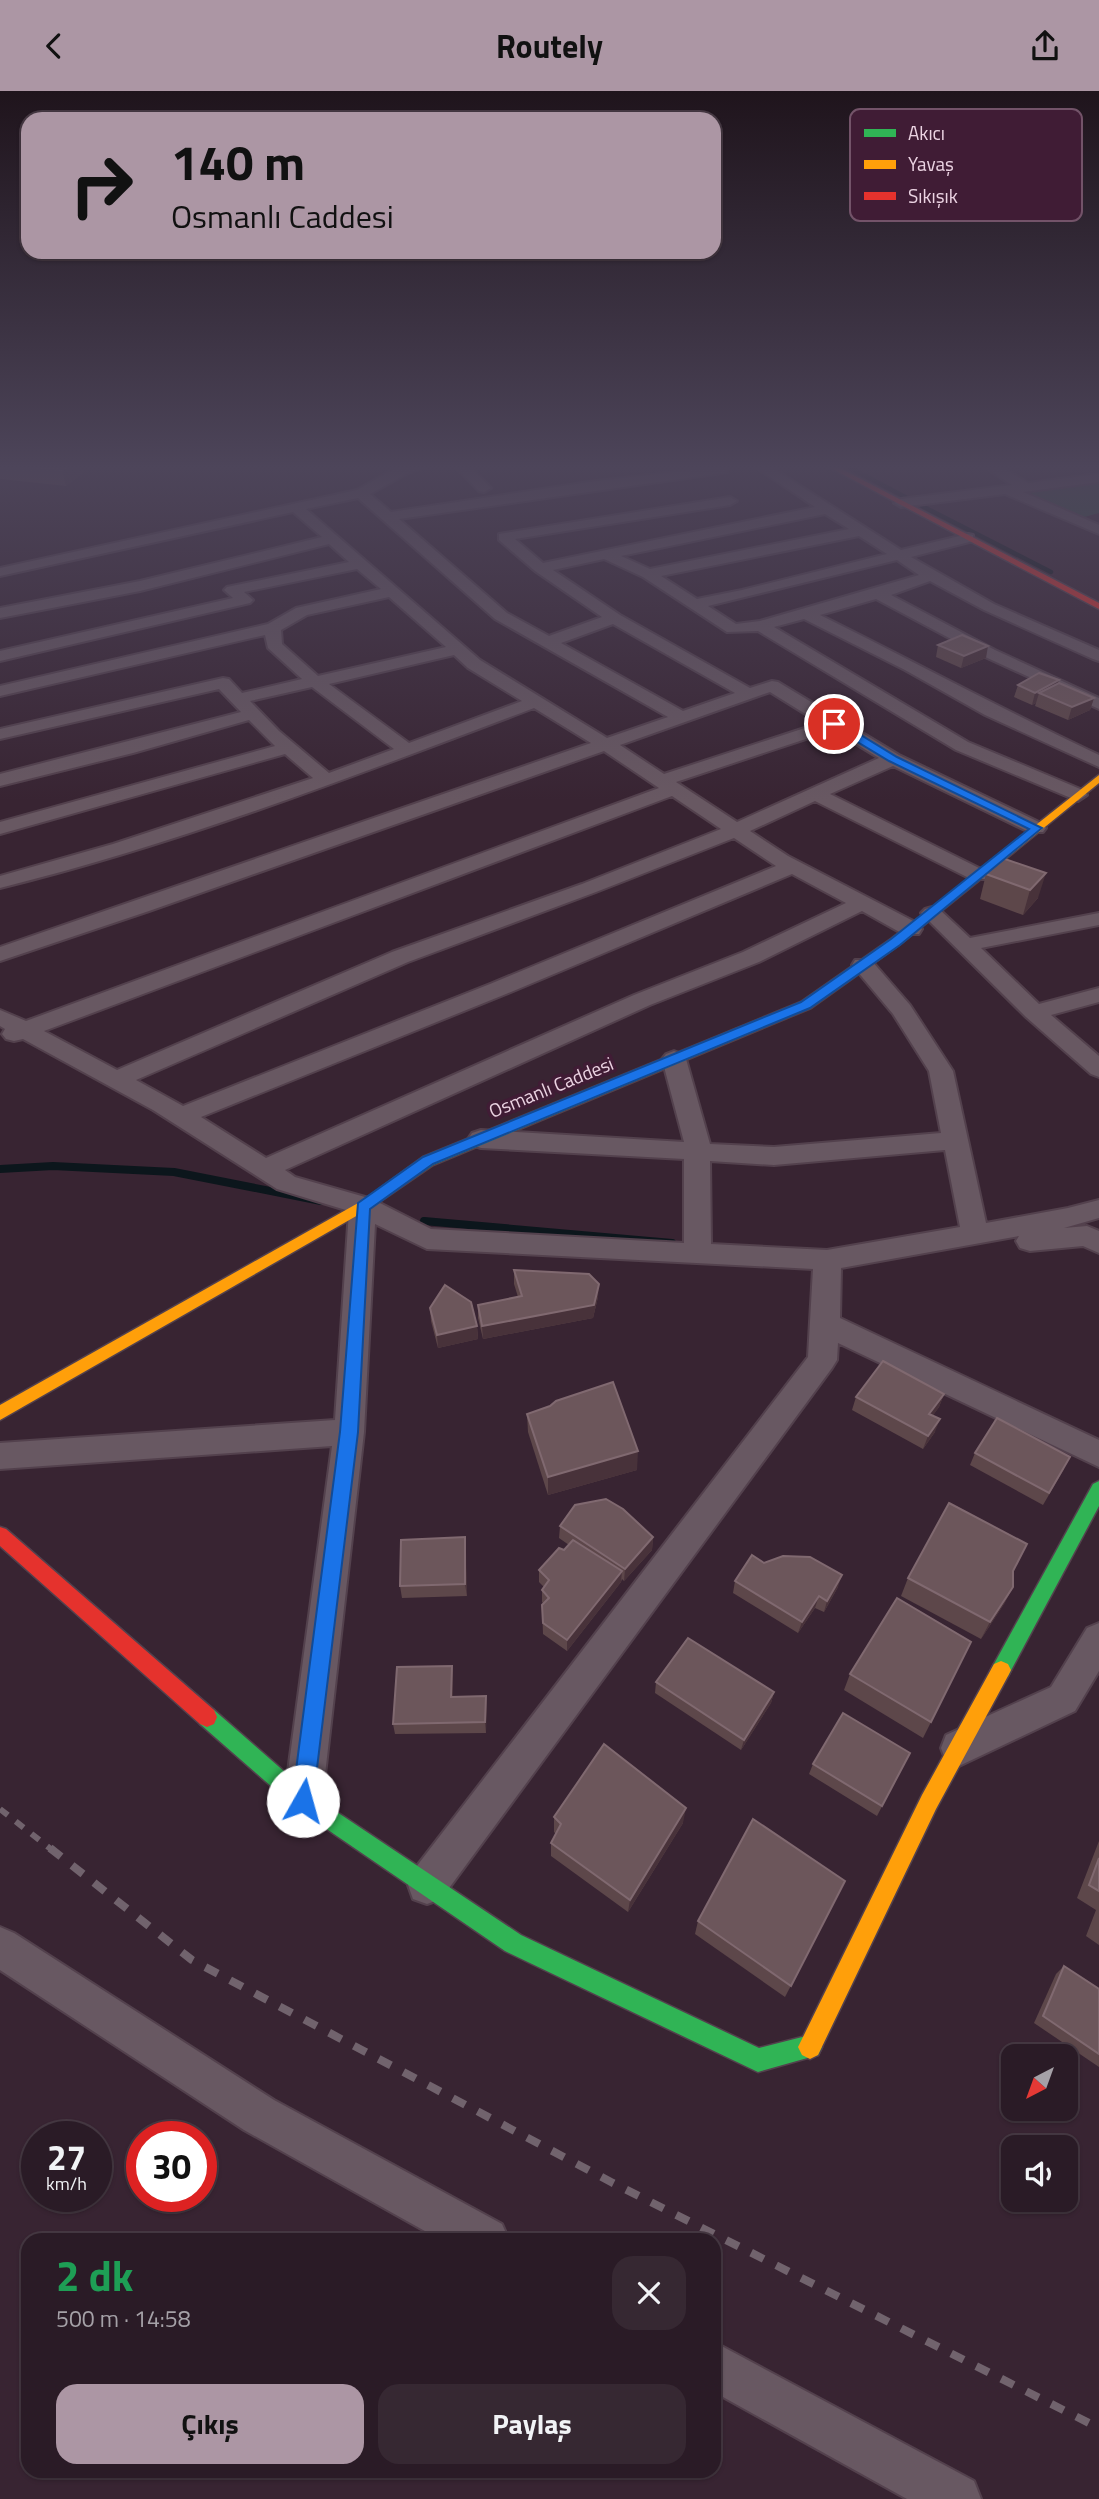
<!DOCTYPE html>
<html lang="tr">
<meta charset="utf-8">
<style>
:root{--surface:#2a1b26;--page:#362832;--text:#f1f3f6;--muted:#a5a1a7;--line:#463943;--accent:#ac96a4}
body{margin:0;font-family:"Titillium Web",sans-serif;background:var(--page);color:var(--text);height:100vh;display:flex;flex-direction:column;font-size:26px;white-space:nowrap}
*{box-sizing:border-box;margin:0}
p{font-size:23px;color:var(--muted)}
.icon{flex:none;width:38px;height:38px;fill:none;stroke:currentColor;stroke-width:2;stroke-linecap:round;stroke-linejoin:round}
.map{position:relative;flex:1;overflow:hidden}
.side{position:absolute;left:21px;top:2142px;width:700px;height:245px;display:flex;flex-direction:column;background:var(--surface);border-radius:21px;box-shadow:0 2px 5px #0004,0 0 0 2px var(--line)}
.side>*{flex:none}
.banner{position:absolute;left:21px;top:21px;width:700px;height:147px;border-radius:21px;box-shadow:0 2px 5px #0004,0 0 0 2px var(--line);background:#ac96a4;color:#111;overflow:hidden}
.needle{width:46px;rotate:221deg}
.buttons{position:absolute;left:1001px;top:1953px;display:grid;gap:14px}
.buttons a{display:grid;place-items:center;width:77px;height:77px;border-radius:14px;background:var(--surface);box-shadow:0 2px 5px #0004,0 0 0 2px var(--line);font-size:35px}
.speed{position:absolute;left:21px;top:2030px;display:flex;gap:14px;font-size:35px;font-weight:700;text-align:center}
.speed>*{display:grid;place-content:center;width:91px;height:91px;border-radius:50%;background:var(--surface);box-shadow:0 2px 5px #0004,0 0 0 2px var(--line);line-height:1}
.speed small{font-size:18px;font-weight:400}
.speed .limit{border:10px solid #d22;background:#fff;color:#111}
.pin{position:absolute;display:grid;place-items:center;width:60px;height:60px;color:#fff;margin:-30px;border:4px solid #fff;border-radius:50%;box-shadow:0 2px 7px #0007}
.me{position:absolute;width:77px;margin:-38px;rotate:7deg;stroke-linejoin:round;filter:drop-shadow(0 0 5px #0008)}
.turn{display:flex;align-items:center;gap:24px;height:147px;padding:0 35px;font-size:32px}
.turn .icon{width:91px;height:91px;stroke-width:2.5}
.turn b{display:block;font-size:49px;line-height:60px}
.round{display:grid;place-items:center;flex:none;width:74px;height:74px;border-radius:21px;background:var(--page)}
.headline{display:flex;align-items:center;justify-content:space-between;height:119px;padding:0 35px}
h1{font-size:42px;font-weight:700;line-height:52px;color:#1e9e55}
.cta{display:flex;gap:14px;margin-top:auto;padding:14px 35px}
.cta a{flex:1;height:80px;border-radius:21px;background:var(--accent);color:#111;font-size:28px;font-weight:700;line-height:80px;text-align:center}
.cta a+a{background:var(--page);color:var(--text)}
header{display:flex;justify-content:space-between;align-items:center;height:91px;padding:0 35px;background:var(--accent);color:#111;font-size:32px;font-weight:700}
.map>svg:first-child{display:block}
.green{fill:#2c5341}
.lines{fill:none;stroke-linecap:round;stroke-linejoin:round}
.stream-far1{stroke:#0c161c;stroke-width:4.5}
.stream{stroke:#0c161c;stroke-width:8}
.street-casing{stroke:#53414d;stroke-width:4}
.fast-casing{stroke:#53414d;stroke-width:3}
.slow-casing{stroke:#53414d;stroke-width:3}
.jam-casing{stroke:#53414d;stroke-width:3}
.street{fill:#685862;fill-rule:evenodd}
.fast{fill:#30b455;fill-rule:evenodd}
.slow{fill:#ff9f0a;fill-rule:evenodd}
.jam{fill:#e5322d;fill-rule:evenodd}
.rail-far1{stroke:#71636d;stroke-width:6;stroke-dasharray:10 10;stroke-linecap:butt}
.rail{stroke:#71636d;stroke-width:8;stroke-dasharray:14 14;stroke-linecap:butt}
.wall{fill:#5d474a}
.shaded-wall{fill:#48323a}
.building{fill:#6c565b;stroke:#806970;stroke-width:2}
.route{fill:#1a73e8;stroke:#114b97;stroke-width:2}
.labels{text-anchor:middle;stroke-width:7;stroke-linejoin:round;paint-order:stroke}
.street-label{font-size:19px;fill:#ebd3e2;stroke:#401c35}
.key{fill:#401c35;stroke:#735369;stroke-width:2}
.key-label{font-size:19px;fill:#ebd3e2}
</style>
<header><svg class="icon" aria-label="back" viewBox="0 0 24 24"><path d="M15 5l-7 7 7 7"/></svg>Routely<svg class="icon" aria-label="share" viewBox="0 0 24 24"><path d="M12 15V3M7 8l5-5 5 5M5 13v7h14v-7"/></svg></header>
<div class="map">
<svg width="1099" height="2408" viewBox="0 0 1099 2408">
<rect width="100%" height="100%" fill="#382432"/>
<path class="green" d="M1099 387V422L1077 428 1008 399Z"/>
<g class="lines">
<g class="stream-far1">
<path d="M843 373 907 407"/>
<path d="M922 415 1051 481"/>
</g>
<g class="stream">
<path d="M0 1078 53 1075 174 1081 321 1110"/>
<path d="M424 1130 672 1152"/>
</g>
<defs>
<g id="street">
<path d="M411 373H432L406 383 370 403 391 421 589 391 727 375V381L722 382 399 428 507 522 549 545 602 526 535 480 499 449V443L730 406 737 410 730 414 515 448 543 472 815 416 751 373H766L901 459 968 443 973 444V450L911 466 994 513 1099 559V570L1093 568 984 519 930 490 891 504 995 559 1099 607V618L983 565 876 508 820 524C913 570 1005 620 1099 664V676L985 624 905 579 804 528 774 536 968 651 1085 700 1087 704 1078 710 956 659 758 540 727 541 643 486 604 468 553 479 620 524 750 597 772 590 778 591 899 664 1043 733 1046 737 1043 741H1029L893 675 830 703 985 780 988 784 985 788H971L815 710 750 740 788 765 919 833 922 838 919 843H903L862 820 759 871 650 914 285 1079 295 1086 372 1108 431 1138 684 1152V1068L481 1057 472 1054 468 1048 472 1042 481 1039 684 1051 662 968 666 963 674 960 682 963 686 968 710 1053 774 1056 941 1042 929 980 893 923 852 874 855 869H871L910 914 953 980 986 1132 1068 1117 1099 1109V1127L1064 1137 1087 1135 1099 1140V1162L1083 1155 1030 1160 1020 1157 1016 1150 1019 1145 841 1177 840 1227 1099 1349V1376L838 1252 837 1269 832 1277 441 1808 427 1813 413 1808 408 1794 413 1780 808 1266 813 1178 427 1158 375 1133 364 1341 322 1710 316 1723 303 1729 290 1723 284 1710 332 1355 0 1378V1352L335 1329 349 1120 277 1098 153 1019 23 948 14 950 6 948 2 943 5 938 0 935V919L26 930 659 697 604 660 149 820 0 870V856L591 652 534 617C359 683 182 752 0 797V785L113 753 313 687 285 663 0 743V731L275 655 249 629 133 662 0 695V683L241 621 219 598 0 648V638L223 587 229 588 242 602 302 588 268 557 265 544 0 605V595L268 533 296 517 381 498 357 478 244 501 253 509 250 512 0 570V560L233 507 224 499 227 496 349 471 329 453 140 500 0 527V517L140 490 322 446 293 421 0 485V477L357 399 396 377ZM358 407 495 528 668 626 607 647 480 569 306 418ZM825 423 849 438 650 478 621 465ZM859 445 887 463 742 499 697 508 661 485ZM897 469 919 484 760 530 736 533 708 515ZM389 506 446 556 318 585 282 553 281 539 307 524ZM613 533 735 602 683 620 561 552ZM454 564 468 577 522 610 409 652 329 593ZM312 596 394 658 329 682 279 640 250 610ZM770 601 820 632 664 683 620 654ZM833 639 879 667 737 731 676 691ZM672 705 721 738 582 793 392 861 117 979 44 940ZM734 747 776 775 490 893 183 1015 136 989 408 871 596 801ZM792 783 846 812 743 861 634 904 266 1067 201 1026 506 903ZM945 1059 960 1136 827 1159 711 1153 710 1070 774 1074Z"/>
<path d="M453 373H467L491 397 484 401 479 400Z"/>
<path d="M980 373H996L1028 392 1099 383V391L1023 401 1099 434V443L1005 403 901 416 894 412 901 408 1012 394Z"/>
<path d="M932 816 939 818 970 847 1099 822V834L981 857 1039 913 1099 897V911L1051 924 1099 965V986L1091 983 1026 926 925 826 921 822 925 818Z"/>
<path d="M1099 1532V1580L1075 1620 959 1675 946 1670 941 1657 946 1644 1051 1596 1087 1537Z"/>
<path d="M0 1836 14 1842 274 2009 502 2133 509 2149H441L244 2039 0 1879Z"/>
<path d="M714 2251 974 2390 981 2408H907L714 2301Z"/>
</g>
<g id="fast">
<path d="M978 782 982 783V787L899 854 811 917 433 1074 372 1116H362L360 1112 423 1066 801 911 891 848Z"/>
<path d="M1099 1390V1415L1008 1585 1001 1588 994 1585 991 1579 994 1573 1093 1393Z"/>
<path d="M207 1616 214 1619 310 1703 521 1844 759 1957 810 1944 818 1948 822 1956 818 1964 758 1981 505 1860 296 1717 200 1633 197 1626 200 1619Z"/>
</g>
<g id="slow">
<path d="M1099 684V692L982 787H974V783Z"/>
<path d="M367 1107 372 1108 374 1112 372 1116 0 1329V1314Z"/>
<path d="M1001 1570 1008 1573 1011 1579 1008 1585 936 1718 818 1964 810 1968 802 1964 798 1956 802 1948 922 1704 994 1573Z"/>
</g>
<g id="jam">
<path d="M823 373H832L1099 512V518Z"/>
<path d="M0 1436 6 1438 214 1619 217 1626 214 1633 207 1636 200 1633 0 1455Z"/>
</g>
</defs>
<use href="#street" class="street-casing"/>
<use href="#fast" class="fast-casing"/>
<use href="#slow" class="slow-casing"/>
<use href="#jam" class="jam-casing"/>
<use href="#street" class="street"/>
<use href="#fast" class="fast"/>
<use href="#slow" class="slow"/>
<use href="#jam" class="jam"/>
<path class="rail-far1" d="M0 1718 52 1759"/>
<path class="rail" d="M50 1757 192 1869 611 2091 1099 2337"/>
</g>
<g class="wall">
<path d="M0 373H81L83 382 66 395 0 388Z"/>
<path d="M938 554 986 567 961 577 936 566Z"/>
<path d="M1058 593 1094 607 1090 619 1068 629 1035 615 1036 612 1032 614 1014 606 1018 594Z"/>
<path d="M1002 767 1038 807 1023 824 980 808 986 783Z"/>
<path d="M514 1179 598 1206 593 1227 483 1248 478 1227V1214L518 1206 514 1193Z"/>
<path d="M430 1217 477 1235 478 1248 438 1257 431 1230Z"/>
<path d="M944 1303 939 1316 933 1324 935 1341 923 1358 852 1319 856 1306Z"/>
<path d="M527 1323 637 1379 548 1404 528 1341Z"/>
<path d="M975 1362 1064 1378 1043 1414 970 1374Z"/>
<path d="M560 1435 653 1446 652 1459 624 1490 622 1488 621 1491 567 1560 543 1543 542 1514 544 1513 542 1511V1499L544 1496 539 1491V1479L569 1454 559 1447Z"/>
<path d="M465 1446 467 1505 402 1507 400 1495Z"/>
<path d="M1013 1480V1496L1004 1513 981 1548 901 1505 908 1487Z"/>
<path d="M735 1490 838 1496 824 1521 815 1517 798 1542 733 1502Z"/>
<path d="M971 1551 923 1647 844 1599 850 1583Z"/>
<path d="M452 1575 453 1587V1606L486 1605V1642L395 1643 393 1633Z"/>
<path d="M656 1591 774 1601 771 1612 741 1659 655 1602Z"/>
<path d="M910 1662 877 1725 809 1683 813 1673Z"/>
<path d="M554 1726 683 1732 628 1821 551 1765V1752L556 1743 554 1741Z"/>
<path d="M1099 1750V1854L1086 1845 1096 1819 1077 1807Z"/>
<path d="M845 1790 785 1906 695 1843 698 1830Z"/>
<path d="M1064 1875 1099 1898V1976L1034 1932 1056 1883Z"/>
</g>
<g class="shaded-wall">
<path d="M71 373H81L83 382 66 395 62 379Z"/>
<path d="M988 555 986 567 961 577 964 565Z"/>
<path d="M1059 589 1055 602H1039L1036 612 1032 614 1035 602Z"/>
<path d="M1094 607 1090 619 1068 629 1072 616Z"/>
<path d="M1046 782 1038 807 1023 824 1030 799Z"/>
<path d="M599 1193 598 1206 593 1227 483 1248 482 1235Z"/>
<path d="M477 1235 478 1248 438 1257 437 1244Z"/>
<path d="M944 1303 939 1316 925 1336 929 1323Z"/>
<path d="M940 1328 935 1341 923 1358 928 1345Z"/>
<path d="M638 1360 637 1379 548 1404V1386Z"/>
<path d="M465 1446 466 1458 467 1505 465 1493Z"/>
<path d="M653 1446 652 1459 624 1490 625 1478Z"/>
<path d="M622 1480 621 1491 567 1560V1549Z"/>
<path d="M842 1484 838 1496 824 1521 827 1510Z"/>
<path d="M1013 1496 1004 1513 981 1548 990 1531Z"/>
<path d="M819 1505 815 1517 798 1542 802 1531Z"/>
<path d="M452 1575 453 1587V1617L451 1606Z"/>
<path d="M774 1601 771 1612 741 1659 744 1649Z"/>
<path d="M486 1605 487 1616 486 1642 485 1631Z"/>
<path d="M686 1717 683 1732 628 1821 630 1809Z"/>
</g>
<g class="building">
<path d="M5 373H71L62 379Z"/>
<path d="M962 544 988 555 964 565 938 554Z"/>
<path d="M1039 582 1059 589 1035 602 1018 594Z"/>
<path d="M1059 592 1094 607 1072 616 1039 602Z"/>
<path d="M1002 767 1046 782 1030 799 986 783Z"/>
<path d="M514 1179 589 1183 599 1193 594 1214 482 1235 478 1214 522 1205Z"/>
<path d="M445 1194 471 1211 477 1235 437 1244 430 1217Z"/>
<path d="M883 1270 944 1303 929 1323 940 1328 928 1345 856 1306Z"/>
<path d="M613 1291 638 1360 548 1386 527 1323 550 1315 556 1310Z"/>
<path d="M997 1327 1070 1366 1049 1402 975 1362Z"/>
<path d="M606 1408 623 1418 653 1446 625 1478 560 1435 575 1414Z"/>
<path d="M949 1412 1027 1453 1013 1480V1496L990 1531 908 1487Z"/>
<path d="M465 1446V1493L400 1495 401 1449Z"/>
<path d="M573 1449 622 1480 567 1549 543 1532 542 1514 549 1507 542 1499 549 1489 539 1479 559 1457 564 1459Z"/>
<path d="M752 1464 764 1472 783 1465 810 1466 842 1484 827 1510 819 1505 802 1531 735 1490Z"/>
<path d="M897 1507 971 1551 931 1631 850 1583Z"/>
<path d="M688 1547 774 1601 744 1649 656 1591Z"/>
<path d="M452 1575 451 1606 486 1605 485 1631 393 1633 397 1576Z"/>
<path d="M843 1622 910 1662 882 1715 813 1673Z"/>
<path d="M604 1653 686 1717 630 1809 551 1752 561 1733 554 1726Z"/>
<path d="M753 1728 845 1790 791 1895 698 1830Z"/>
<path d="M1099 1767V1800L1089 1794Z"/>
<path d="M1064 1875 1099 1898V1963L1043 1925Z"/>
</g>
<linearGradient id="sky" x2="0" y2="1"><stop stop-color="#1f141c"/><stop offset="0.53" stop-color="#4d455a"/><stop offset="1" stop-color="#4d455a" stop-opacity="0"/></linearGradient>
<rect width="1099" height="710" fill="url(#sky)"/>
<path class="route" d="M831 630H838L897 666 1042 737 900 854 810 917 433 1073 370 1118 358 1341 313 1710 310 1717 303 1720 295 1717 292 1710 340 1341 358 1112 423 1066 801 911 891 848 1029 738 889 670 831 635Z"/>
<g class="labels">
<g class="street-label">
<text transform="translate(551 996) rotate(-22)" y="7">Osmanlı Caddesi</text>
</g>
</g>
<rect x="850" y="18" width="232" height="112" rx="10" class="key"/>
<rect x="864" y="38" width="32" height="8" fill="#30b455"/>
<rect x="864" y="69" width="32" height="9" fill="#ff9f0a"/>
<rect x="864" y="101" width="32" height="8" fill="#e5322d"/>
<g class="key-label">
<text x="908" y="49">Akıcı</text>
<text x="908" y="80">Yavaş</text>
<text x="908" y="112">Sıkışık</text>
</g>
</svg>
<div class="buttons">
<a><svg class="needle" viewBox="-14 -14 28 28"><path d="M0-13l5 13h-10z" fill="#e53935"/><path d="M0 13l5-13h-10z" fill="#a5a1a7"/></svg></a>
<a><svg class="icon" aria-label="sound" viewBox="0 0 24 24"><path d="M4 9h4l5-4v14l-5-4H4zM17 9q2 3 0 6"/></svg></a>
</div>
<div class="speed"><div>27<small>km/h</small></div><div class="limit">30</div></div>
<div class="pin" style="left:834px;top:633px;background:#d93025"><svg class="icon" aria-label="arrive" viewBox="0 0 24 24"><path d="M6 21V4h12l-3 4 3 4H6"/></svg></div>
<svg class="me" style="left:303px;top:1710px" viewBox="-20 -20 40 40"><circle r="19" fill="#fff"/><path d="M0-13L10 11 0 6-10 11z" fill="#1a73e8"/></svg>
<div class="banner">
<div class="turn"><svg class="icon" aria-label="right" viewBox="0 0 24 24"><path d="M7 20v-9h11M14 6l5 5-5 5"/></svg><div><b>140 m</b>Osmanlı Caddesi</div></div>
</div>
<section class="side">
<div class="headline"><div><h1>2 dk</h1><p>500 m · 14:58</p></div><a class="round"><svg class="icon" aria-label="close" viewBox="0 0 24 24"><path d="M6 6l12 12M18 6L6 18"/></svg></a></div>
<div class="cta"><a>Çıkış</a><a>Paylaş</a></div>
</section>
</div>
